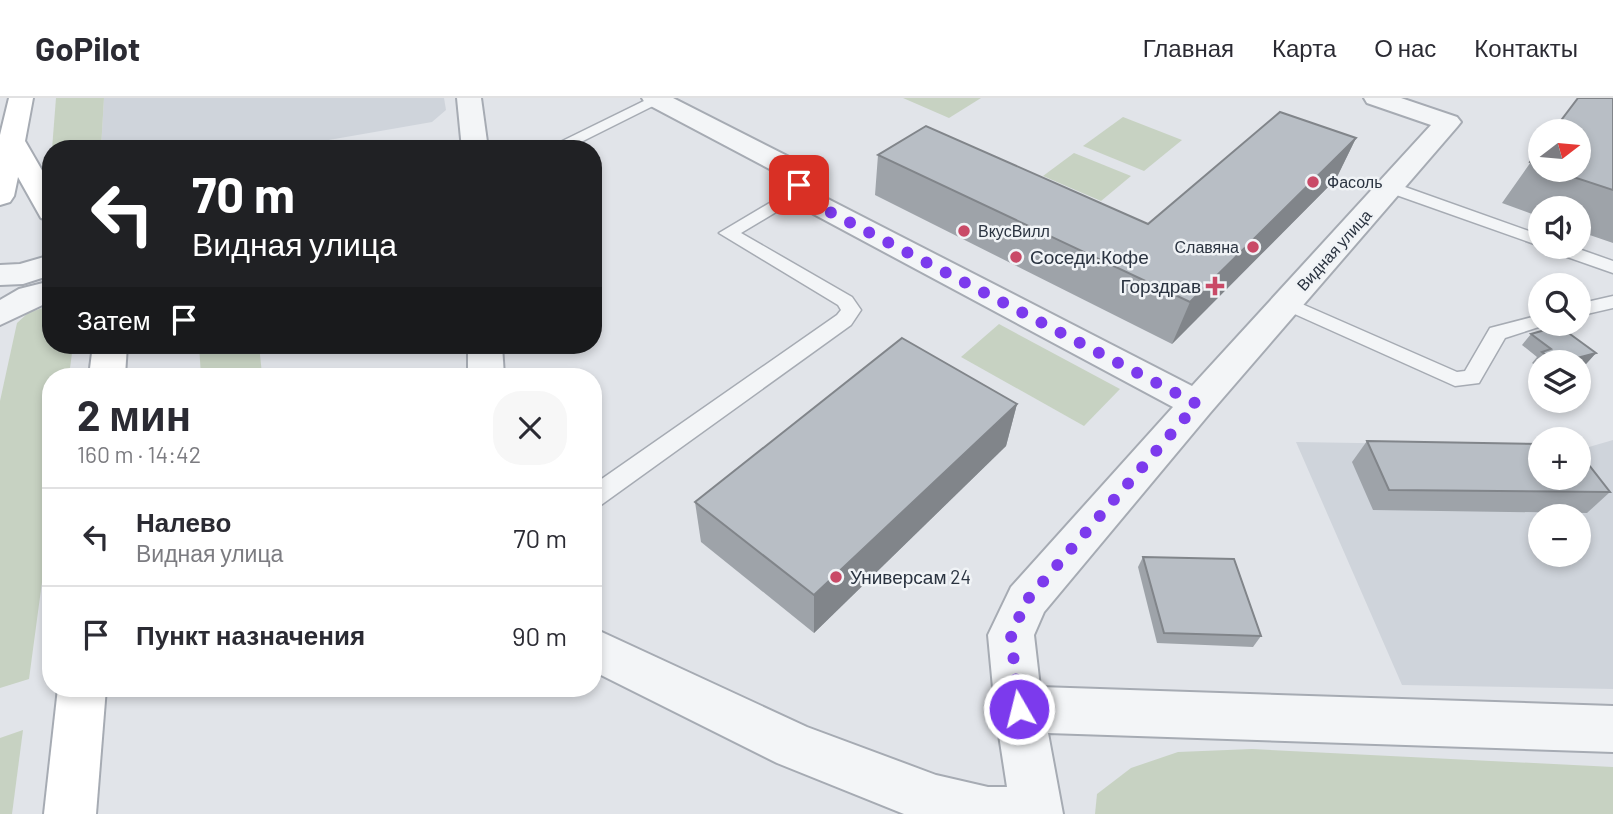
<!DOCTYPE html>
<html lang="ru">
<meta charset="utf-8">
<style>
:root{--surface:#fff;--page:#f7f7f7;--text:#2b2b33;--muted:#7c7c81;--line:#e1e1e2}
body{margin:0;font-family:Barlow,sans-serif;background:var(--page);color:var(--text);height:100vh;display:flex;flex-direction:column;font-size:26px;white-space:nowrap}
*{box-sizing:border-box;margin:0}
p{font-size:23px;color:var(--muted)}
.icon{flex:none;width:38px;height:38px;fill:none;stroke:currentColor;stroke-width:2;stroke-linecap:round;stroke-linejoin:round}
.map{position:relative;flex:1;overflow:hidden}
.side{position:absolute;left:42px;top:270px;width:560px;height:329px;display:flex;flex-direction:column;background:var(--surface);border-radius:28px;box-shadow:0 4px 10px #0003}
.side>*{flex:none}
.hud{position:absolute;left:42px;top:42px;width:560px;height:214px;border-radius:28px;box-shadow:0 4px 10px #0003;background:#202124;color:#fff;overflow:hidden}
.needle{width:46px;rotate:74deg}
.buttons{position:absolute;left:1528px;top:21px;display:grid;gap:14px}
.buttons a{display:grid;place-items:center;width:63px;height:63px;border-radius:50%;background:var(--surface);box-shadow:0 4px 10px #0003;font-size:35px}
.pin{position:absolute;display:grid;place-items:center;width:60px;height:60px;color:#fff;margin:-30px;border-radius:14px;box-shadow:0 4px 10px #0006}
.me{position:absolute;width:77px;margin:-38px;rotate:352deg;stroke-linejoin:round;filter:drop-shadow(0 0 5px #0008)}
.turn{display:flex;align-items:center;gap:24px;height:147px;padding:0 35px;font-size:32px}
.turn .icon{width:91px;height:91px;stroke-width:2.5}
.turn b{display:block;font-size:49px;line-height:60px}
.then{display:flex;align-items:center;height:66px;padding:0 35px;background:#0003;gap:14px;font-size:26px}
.round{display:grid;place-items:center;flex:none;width:74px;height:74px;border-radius:28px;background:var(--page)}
.head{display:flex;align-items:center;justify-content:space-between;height:119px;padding:0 35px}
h1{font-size:42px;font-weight:700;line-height:52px}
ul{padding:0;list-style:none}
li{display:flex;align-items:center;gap:21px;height:98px;padding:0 35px;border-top:2px solid var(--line)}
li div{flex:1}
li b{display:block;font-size:26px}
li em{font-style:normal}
header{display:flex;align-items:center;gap:42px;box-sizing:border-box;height:98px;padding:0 35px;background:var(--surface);border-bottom:2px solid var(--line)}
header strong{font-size:33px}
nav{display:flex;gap:38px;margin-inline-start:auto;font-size:24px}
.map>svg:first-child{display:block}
.built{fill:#cfd4db;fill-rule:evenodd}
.green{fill:#c7d2c2}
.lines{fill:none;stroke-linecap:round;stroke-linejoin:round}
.service-casing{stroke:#a6abb3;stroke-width:3}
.minor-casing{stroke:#a6abb3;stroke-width:4}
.secondary-casing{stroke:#a6abb3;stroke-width:4}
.service{fill:#f3f5f7;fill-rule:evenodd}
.minor{fill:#f3f5f7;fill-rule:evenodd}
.secondary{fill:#fff;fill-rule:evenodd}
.wall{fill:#9ea3a9}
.shaded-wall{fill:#81858a}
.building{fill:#b8bec5;stroke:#81858a;stroke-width:2}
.route{stroke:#7c3aed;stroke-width:12;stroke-dasharray:0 21.6}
.poi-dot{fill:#c94a67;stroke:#f0f3f6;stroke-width:2.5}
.labels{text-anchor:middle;stroke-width:5;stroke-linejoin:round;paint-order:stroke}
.far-poi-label{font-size:16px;fill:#2a3340;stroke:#f0f3f6;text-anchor:start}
.far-street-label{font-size:16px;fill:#2a3340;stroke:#f0f3f6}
.poi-label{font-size:19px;fill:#2a3340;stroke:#f0f3f6;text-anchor:start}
</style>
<header>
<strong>GoPilot</strong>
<nav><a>Главная</a><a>Карта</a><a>О нас</a><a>Контакты</a></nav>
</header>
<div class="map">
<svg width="1613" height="716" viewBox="0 0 1613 716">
<rect width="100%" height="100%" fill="#e1e4e9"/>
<g class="built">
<path d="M104 0H444L446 12 432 24 277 51H101Z"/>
<path d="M1613 342V591L1402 587 1296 344 1540 348V380H1578L1579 349H1589ZM1540 418H1578V457H1540Z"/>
</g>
<g class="green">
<path d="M56 0H104L101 51H52Z"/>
<path d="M903 0H981L949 20Z"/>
<path d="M1123 19 1182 42 1144 73 1083 48Z"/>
<path d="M1074 55 1131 78 1101 103 1043 78Z"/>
<path d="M51 207V247H73L69 278H51V417L29 581 0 590V303L17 225 28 215Z"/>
<path d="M999 226 1120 291 1084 328 961 259Z"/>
<path d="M199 247H259L262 276 257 278H201Z"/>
<path d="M23 632 12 716H0V640Z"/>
<path d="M1252 651 1613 669V716H1095L1097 696 1131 670 1178 654Z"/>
</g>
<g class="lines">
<defs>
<g id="service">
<path d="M650 0 665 2 567 51H546Z"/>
<path d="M1391 84 1540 137V148L1385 93 1383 89Z"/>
<path d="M800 87 808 92 806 96 741 135 852 199 861 212 851 227 601 407 593 409V387L837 217 841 212 838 207 719 135Z"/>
<path d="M1547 149H1573L1613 163V175L1550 153Z"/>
<path d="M1613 198V210L1578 218V206Z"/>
<path d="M1286 199 1457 274 1465 273 1490 230 1540 217V226H1548L1505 240 1479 285 1455 288 1279 209 1276 205 1279 201Z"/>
</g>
<g id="minor">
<path d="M457 0H481L488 51H462Z"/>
<path d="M642 0H673L801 65 817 92 826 100 1192 288 1431 27 1367 5 1364 0H1401L1457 19 1461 24 1457 29 1210 315 1044 514 1034 537 1040 589 1613 608V654L1048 635 1063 716H904L777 665 593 573V530L807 629 936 677 988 689H1007L995 611 988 537 1011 489 1173 309 806 112 796 103 781 77 645 5Z"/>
<path d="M51 157V177L23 186 0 187V167L20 166Z"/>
<path d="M51 183V203L0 227V202L19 191Z"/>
<path d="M468 247H502L504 278H468Z"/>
</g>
<g id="secondary">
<path d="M9 0H33L25 43 51 88V123L41 120 18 79 14 98 10 104 0 107V37Z"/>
<path d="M93 247H127L125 278H89Z"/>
<path d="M58 590H106L96 716H44Z"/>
</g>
</defs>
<use href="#service" class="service-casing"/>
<use href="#minor" class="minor-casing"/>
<use href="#secondary" class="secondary-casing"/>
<use href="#service" class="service"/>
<use href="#minor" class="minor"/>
<use href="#secondary" class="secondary"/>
</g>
<g class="wall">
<path d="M1613 0V145L1578 133V110H1540V119L1502 105 1540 51V72H1578Z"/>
<path d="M1356 40 1336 81 1172 246 875 97 878 57 1148 126Z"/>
<path d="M1531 236 1596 255 1586 266 1578 268V264H1540V271L1532 265 1537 259 1522 247Z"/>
<path d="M1017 306 1006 348 814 535 701 444 695 404Z"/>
<path d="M1367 343 1610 394 1587 415 1373 412 1352 364Z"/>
<path d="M1143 459 1261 538 1253 549 1157 545 1138 469Z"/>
</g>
<g class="shaded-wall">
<path d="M1356 40 1336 81 1172 246 1190 204Z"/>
<path d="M1596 255 1586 266 1578 268V264H1562Z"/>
<path d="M1017 306 1006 348 814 535V497Z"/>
</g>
<g class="building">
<path d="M1578 0H1613V92L1552 72H1578V33H1553Z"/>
<path d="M1280 14 1356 40 1190 204 878 57 926 28 1148 126Z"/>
<path d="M1540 51V68L1530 64Z"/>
<path d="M1559 228 1596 255 1562 264H1556L1542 254 1551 251 1531 236Z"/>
<path d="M902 240 1017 306 814 497 695 404Z"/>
<path d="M1367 343 1540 346V380H1578V353L1610 394 1389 392Z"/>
<path d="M1143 459 1234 461 1261 538 1164 535Z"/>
</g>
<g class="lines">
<path class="route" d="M799 87 807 100 828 113 1197 306 1027 502 1011 537 1019 611"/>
</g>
<g class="poi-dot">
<circle cx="1313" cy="84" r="7"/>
<circle cx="964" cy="133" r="7"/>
<circle cx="1253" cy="149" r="7"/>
<circle cx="1016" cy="159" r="7"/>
<path d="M1211.5 177.5h7v7h7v7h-7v7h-7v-7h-7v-7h7z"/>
<circle cx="836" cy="479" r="7"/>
</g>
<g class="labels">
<g class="far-poi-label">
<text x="1327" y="90">Фасоль</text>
<text x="978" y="139">ВкусВилл</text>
<text x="1239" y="155" text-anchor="end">Славяна</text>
</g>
<g class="far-street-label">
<text transform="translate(1334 152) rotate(-48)" y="6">Видная улица</text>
</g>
<g class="poi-label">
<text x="1030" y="166">Соседи.Кофе</text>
<text x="1201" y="195" text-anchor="end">Горздрав</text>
<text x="850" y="486">Универсам 24</text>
</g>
</g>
</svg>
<div class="buttons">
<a><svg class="needle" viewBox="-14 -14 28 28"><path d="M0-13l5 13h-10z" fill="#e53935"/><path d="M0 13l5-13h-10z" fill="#7c7c81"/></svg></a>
<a><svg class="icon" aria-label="sound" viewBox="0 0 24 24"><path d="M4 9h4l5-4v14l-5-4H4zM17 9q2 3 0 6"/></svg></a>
<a><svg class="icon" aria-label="search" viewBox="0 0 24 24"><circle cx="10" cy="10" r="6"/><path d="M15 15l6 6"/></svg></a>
<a><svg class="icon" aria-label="layers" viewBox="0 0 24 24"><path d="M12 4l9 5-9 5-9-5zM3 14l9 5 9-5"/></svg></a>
<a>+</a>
<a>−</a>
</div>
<div class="pin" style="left:799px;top:87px;background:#d93025"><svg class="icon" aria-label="arrive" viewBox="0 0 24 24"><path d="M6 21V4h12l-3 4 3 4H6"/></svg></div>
<svg class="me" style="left:1019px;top:611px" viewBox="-20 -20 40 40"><circle r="17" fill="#7c3aed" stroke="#fff" stroke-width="3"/><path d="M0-11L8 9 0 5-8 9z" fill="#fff"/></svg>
<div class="hud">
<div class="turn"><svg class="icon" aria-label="left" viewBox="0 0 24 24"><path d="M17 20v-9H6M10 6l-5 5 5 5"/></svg><div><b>70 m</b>Видная улица</div></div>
<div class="then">Затем<svg class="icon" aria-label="arrive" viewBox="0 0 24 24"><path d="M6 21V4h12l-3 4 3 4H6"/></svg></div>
</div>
<section class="side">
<div class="head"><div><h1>2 мин</h1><p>160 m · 14:42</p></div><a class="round"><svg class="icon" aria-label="close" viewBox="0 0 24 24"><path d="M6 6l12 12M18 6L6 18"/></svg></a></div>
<ul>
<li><svg class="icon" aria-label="left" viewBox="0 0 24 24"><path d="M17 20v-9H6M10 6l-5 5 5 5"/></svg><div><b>Налево</b><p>Видная улица</p></div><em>70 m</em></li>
<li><svg class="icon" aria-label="arrive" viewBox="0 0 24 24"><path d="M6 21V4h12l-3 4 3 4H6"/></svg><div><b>Пункт назначения</b></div><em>90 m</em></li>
</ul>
</section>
</div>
